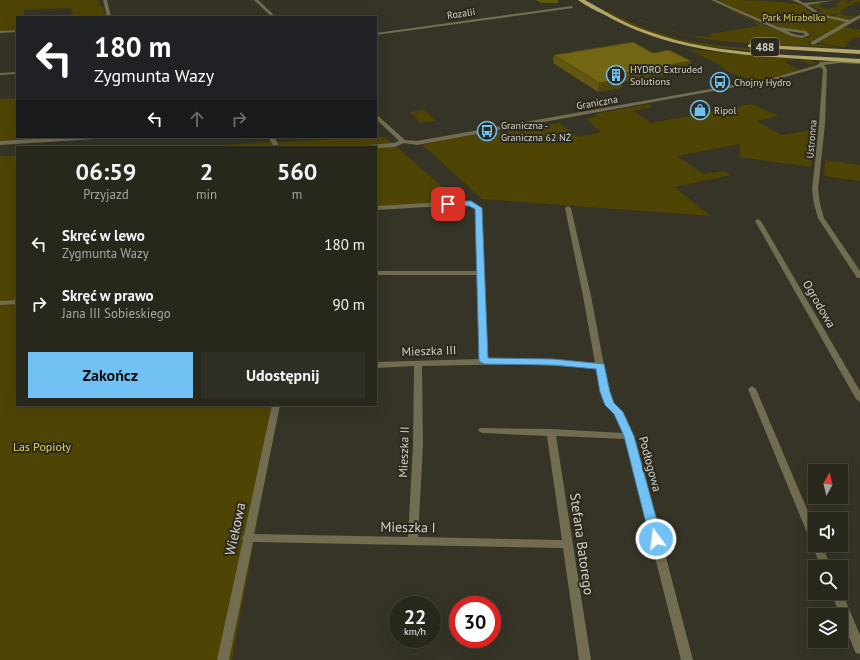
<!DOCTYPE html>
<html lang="pl">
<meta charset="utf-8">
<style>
:root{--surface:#28271c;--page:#302f25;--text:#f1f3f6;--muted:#a5a5a3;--line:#44443b;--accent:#71c1f5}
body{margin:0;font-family:"PT Sans",sans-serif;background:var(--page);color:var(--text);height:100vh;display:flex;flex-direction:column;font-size:15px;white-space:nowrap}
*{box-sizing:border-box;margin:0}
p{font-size:13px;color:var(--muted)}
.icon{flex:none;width:22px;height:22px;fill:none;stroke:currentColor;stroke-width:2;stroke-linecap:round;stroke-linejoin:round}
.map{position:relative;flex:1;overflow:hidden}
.details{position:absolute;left:16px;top:146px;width:361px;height:260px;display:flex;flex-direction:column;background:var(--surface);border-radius:0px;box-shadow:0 4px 16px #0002,0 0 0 1px var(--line)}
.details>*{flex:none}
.banner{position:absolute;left:16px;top:16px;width:361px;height:122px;border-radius:0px;box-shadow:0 4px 16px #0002,0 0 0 1px var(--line);background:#202124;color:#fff;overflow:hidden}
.needle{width:26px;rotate:8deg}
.buttons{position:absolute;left:808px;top:464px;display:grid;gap:8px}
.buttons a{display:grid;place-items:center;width:40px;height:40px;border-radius:0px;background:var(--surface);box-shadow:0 4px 16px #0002,0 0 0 1px var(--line);font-size:20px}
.speed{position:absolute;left:389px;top:596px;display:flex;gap:8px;font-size:20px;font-weight:700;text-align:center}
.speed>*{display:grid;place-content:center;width:52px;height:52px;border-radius:50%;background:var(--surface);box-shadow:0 4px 16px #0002,0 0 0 1px var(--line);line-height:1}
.speed small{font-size:10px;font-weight:400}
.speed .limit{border:6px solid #d22;background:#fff;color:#111}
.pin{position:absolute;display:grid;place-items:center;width:34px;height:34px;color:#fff;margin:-17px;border-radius:8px;box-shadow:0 2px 6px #0006}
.me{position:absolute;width:44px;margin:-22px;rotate:345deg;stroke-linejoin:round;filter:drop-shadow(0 0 3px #0008)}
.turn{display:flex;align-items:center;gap:14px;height:84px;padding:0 12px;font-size:18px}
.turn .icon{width:52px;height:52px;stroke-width:2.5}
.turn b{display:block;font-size:28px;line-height:34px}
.lanes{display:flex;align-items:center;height:38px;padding:0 12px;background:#0003;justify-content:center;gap:20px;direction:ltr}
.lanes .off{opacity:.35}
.eta{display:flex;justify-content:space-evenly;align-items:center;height:68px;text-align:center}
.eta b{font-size:24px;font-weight:800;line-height:28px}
.primary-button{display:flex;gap:8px;margin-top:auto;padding:8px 12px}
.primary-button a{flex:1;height:46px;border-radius:0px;background:var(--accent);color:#111;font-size:16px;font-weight:800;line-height:46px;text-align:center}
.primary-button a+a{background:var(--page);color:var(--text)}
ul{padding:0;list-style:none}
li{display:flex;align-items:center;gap:12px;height:60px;padding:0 12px}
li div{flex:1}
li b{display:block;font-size:15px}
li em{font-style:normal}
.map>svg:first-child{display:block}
.green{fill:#4e4404}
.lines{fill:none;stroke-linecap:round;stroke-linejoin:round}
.minor{fill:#726d50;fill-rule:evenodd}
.major{fill:#b0a668;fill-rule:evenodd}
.wall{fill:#625711}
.shaded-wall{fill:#50470e}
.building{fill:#726514;stroke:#50470e}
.route{fill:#71c1f5;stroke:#497d9f}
.labels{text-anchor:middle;stroke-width:4;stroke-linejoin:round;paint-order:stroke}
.far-street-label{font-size:10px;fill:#d4d2ca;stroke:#2c2a1c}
.far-park-label{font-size:10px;fill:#dfcd64;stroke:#2c2a1c}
.far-poi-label{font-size:10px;fill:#d4d2ca;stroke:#2c2a1c;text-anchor:start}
.shield{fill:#2c2a1c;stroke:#a2a096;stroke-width:1}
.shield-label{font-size:11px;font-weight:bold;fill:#d4d2ca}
.street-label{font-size:12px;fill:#d4d2ca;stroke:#2c2a1c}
.park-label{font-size:12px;fill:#dfcd64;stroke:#2c2a1c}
.near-street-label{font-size:14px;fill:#d4d2ca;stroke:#2c2a1c}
</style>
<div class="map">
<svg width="860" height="660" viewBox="0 0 860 660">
<rect width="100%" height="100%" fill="#363426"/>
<g class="green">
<path d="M0 0H98L100 6H103L105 17H74L70 8 24 10V17H17V30L0 31Z"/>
<path d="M717 0C739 0 790 0 807 7L805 8 811 13 847 22 807 43 844 48C795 45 746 45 697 38 677 35 659 25 639 20H642L679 33 694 37 703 36 712 37 709 36 711 35 710 34 759 26V25L755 24 756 22 730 11 731 10 728 9H730C749 17 791 41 810 37L811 34 806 32 781 28Z"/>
<path d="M845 0 849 1 847 2V4L852 1 851 0H860V2L852 3 855 5H851L840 11 843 12 840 13C846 17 849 15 854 16L848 20 834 17 838 13 830 15 824 12 831 16H827L818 13 822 12 810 4 827 3 836 4H823L818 6 826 9 837 7 836 6 839 4 836 3 842 2H841L842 1 829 2Z"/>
<path d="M600 8 646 29 682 40 722 46 802 53C753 50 699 51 652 34 634 27 617 18 600 8Z"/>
<path d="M844 27 858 30 860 29V38L854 37 849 42 842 41 848 43 844 47 818 43Z"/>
<path d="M682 48 714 52 813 61 816 63 811 65 798 59 784 62 800 70 770 79H750L741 77 721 68 724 67 690 50Z"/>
<path d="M17 98V137H73L0 141V99Z"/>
<path d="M649 104 653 107 633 111 651 123 751 104 779 116 756 121 782 135 817 129 811 167 740 157V144L677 156 703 174 724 171 731 175 674 187 711 216 482 199 424 146 421 145C433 142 495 130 501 133L559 123 578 137 601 132 586 119 597 116 595 114Z"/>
<path d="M424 110 436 121 421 123 410 112Z"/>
<path d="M383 137 386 138 459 201 376 207V147H281L279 142Z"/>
<path d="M271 142 274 147H187Z"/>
<path d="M0 156H17V405H279L232 660H0Z"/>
<path d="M825 160 860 165V181L824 176Z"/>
</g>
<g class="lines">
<g class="minor">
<path d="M103 0H107L111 17H107Z"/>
<path d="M254 0H258L276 17H272Z"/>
<path d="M711 0H716L778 27 806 31 810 35 802 38 791 36ZM787 31 803 33 805 35C799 37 792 33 787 31Z"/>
<path d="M792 0H798L804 3 835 0 808 5 821 14 849 20 860 15V18L815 44H811V42L846 22 819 16 803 5Z"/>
<path d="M572 6 573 8 376 35V33Z"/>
<path d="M17 30V32L0 33V31Z"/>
<path d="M840 61 860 62V64L840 63 824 65 827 69 825 124 818 190 820 204 824 218 860 271V278H857L818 218 814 204 812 190 819 124 823 69 820 67 774 80 417 145 404 143 395 147 376 148V147H364L367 145 394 143 399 141 376 119V114L405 140 417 141 773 78 814 66 819 64 820 62Z"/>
<path d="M17 72V74L0 75V73Z"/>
<path d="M68 137H98L95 139 0 145V141Z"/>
<path d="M268 137H274L280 147H274Z"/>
<path d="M461 201 473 203 482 208 488 359 544 360 595 363 583 296 565 208 568 206 571 208 591 296 609 392 614 404 622 412 634 436 693 660H681L625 439 556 436 591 660H579L563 548 253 542 229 660H217L243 540 242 538 244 535 272 405H280L254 534 408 537 413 446 414 366 376 368V362L480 359 478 275H376V271H477L476 209 470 206 461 205 376 210V206ZM516 364 596 368 601 392 606 405 614 414 623 433 551 429 480 428 478 430 480 432 483 433 547 436 562 540 418 537 423 446 422 366Z"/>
<path d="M758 219 761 221 860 391V402L856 399 755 221Z"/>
<path d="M17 300V304L0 305V301Z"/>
<path d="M752 386 756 389 815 528V545H822L831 567H821L812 545 813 543 810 540 748 389Z"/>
<path d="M841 590 860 635V654L856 653 854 649 831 593H841Z"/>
</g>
<g class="major">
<path d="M578 0H585C605 11 625 24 647 31 715 56 789 54 860 59V63C774 56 682 59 605 15 596 11 586 6 578 0Z"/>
<path d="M750 44 860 50V54L748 47V45Z"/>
</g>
</g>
<g class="wall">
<path d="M536 0H558V3H541Z"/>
<path d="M554 55 691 61 689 70 622 82 621 88 598 92 553 63Z"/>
</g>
<path class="shaded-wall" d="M691 61 689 70 622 82 621 88 598 92 599 83 615 75Z"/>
<path class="building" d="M633 42 653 53 669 50 691 61 615 75 622 79 599 83 554 55Z"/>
<path class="route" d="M448 201H471L482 208 488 358 553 359 604 364 610 392 614 403 623 412 634 436 662 539 660 542 656 543 652 542 650 539 624 436 614 414 605 405 600 392 596 369 553 365 484 364 479 361 475 209 469 206 445 205V202Z"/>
<defs>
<symbol id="building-ring" viewBox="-11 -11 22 22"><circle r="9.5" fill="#2c2a1c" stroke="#71c1f5" stroke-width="1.5"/><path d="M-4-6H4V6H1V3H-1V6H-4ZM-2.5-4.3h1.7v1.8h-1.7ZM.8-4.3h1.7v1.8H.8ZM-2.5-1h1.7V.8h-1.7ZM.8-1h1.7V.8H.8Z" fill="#71c1f5"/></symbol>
<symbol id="bus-ring" viewBox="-11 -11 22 22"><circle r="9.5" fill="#2c2a1c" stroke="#71c1f5" stroke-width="1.5"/><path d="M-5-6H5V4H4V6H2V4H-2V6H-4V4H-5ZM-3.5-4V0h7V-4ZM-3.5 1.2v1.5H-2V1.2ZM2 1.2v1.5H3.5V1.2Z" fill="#71c1f5"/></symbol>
<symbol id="shop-ring" viewBox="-11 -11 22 22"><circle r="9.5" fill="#2c2a1c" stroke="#71c1f5" stroke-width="1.5"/><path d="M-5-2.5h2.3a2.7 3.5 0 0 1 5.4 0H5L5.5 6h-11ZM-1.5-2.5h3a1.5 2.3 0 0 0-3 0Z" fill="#71c1f5"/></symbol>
</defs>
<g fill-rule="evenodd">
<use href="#building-ring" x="605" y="64" width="22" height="22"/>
<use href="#bus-ring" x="709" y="71" width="22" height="22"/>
<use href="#shop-ring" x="689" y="99" width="22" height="22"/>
<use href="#bus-ring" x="476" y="120" width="22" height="22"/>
</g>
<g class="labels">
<g class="far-street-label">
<text transform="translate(461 13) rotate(-8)" y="4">Rozalii</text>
<text transform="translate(597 102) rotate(-10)" y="4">Graniczna</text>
<text transform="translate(811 139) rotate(-85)" y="4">Ustronna</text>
</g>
<g class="far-park-label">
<text x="794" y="21">Park Mirabelka</text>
</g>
<g class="far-poi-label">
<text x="630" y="73">HYDRO Extruded<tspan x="630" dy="12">Solutions</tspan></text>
<text x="734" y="86">Chojny Hydro</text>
<text x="714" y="114">Ripol</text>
<text x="501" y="129">Graniczna -<tspan x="501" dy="12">Graniczna 62 NŻ</tspan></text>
</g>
<rect class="shield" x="751" y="38" width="28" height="18" rx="3"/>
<g class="shield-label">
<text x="765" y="51">488</text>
</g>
<g class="street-label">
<text transform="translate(819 304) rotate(60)" y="4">Ogrodowa</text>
<text transform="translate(429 351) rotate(-2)" y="4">Mieszka III</text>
<text transform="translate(404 452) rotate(-88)" y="4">Mieszka II</text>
<text transform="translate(650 464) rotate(75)" y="4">Podłogowa</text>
</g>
<g class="park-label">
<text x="42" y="451">Las Popioły</text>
</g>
<g class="near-street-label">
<text transform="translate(408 527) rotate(1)" y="5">Mieszka I</text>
<text transform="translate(235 529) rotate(-78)" y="5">Wiekowa</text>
<text transform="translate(582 544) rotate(82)" y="5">Stefana Batorego</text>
</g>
</g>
</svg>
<div class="buttons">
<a><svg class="needle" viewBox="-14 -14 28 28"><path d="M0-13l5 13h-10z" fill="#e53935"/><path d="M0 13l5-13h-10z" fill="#a5a5a3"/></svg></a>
<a><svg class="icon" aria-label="sound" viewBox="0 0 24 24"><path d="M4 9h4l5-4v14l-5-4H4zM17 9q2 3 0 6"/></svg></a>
<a><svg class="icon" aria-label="search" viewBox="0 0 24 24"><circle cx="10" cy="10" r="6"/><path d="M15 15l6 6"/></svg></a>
<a><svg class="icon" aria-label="layers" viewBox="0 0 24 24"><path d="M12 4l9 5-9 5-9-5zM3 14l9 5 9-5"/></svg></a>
</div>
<div class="speed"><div>22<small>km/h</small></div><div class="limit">30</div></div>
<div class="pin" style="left:448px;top:204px;background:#d93025"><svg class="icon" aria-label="arrive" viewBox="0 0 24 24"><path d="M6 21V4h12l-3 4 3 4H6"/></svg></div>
<svg class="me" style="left:656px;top:539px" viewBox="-20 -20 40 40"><circle r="17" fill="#71c1f5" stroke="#fff" stroke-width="3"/><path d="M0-11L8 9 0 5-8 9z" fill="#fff"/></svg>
<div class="banner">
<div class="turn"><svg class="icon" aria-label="left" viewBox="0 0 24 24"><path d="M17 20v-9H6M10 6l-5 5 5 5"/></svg><div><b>180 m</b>Zygmunta Wazy</div></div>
<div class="lanes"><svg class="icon" aria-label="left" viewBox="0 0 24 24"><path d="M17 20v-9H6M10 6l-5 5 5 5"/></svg><svg class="icon off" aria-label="ahead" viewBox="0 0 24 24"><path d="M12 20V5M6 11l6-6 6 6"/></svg><svg class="icon off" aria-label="right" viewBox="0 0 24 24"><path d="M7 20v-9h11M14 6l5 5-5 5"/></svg></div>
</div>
<section class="details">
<div class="eta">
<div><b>06:59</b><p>Przyjazd</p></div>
<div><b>2</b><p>min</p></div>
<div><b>560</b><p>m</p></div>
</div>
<ul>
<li><svg class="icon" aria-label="left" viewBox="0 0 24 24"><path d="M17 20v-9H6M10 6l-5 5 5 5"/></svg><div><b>Skręć w lewo</b><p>Zygmunta Wazy</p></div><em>180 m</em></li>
<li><svg class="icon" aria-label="right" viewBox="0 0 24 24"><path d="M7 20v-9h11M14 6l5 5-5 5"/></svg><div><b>Skręć w prawo</b><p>Jana III Sobieskiego</p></div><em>90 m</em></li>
</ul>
<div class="primary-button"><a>Zakończ</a><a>Udostępnij</a></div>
</section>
</div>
